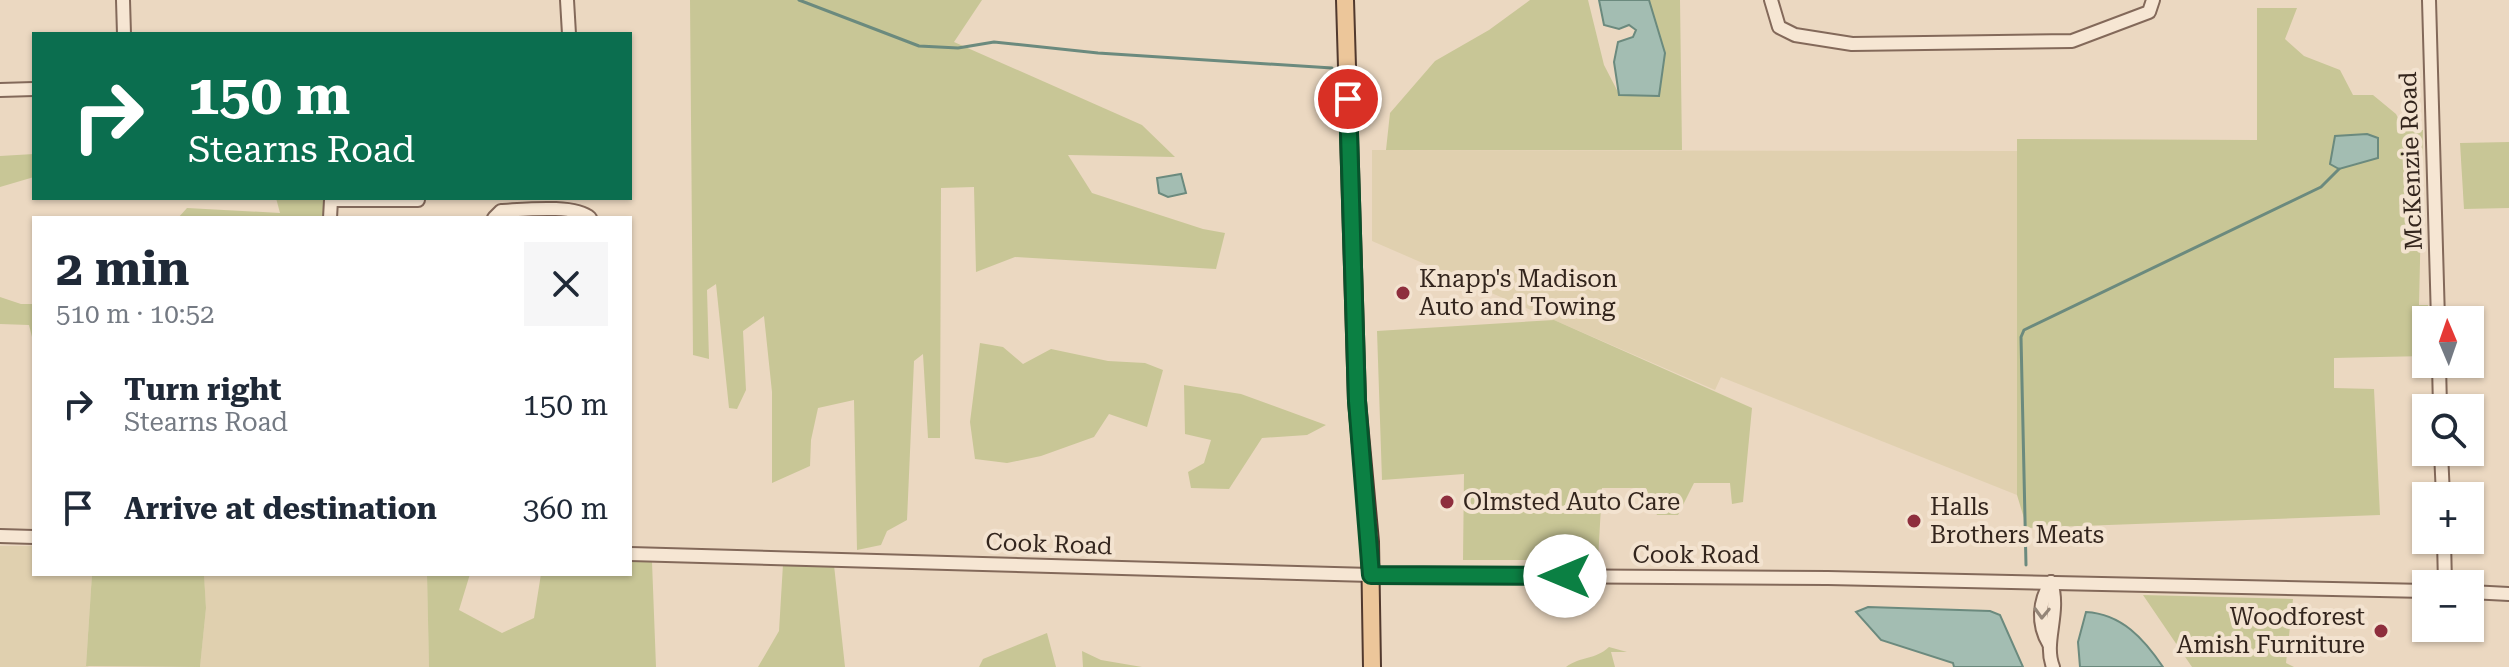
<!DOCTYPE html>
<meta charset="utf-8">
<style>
:root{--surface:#fff;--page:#f6f6f7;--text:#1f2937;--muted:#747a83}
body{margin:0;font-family:"Roboto Serif",serif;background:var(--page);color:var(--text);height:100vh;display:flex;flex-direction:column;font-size:30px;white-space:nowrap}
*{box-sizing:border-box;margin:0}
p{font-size:26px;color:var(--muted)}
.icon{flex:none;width:44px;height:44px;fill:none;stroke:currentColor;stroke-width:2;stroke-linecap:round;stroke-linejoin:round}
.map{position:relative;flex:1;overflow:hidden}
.sheet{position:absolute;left:32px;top:216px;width:600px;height:360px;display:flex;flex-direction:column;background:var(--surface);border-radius:0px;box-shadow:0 2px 6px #0004}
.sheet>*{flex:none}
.top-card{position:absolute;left:32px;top:32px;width:600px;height:168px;border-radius:0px;box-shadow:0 2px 6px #0004;background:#0b6e4f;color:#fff;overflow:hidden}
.needle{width:52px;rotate:358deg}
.fabs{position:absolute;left:2412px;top:306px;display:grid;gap:16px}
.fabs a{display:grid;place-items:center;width:72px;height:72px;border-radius:0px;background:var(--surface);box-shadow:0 2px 6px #0004;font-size:40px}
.pin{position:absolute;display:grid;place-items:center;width:68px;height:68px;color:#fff;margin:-34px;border:4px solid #fff;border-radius:50%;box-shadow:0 2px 8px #0007}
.me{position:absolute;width:88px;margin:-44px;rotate:270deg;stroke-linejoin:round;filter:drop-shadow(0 0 6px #0008)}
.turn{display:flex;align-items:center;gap:28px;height:168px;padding:0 24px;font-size:36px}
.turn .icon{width:104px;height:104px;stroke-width:2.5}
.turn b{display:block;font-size:56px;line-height:68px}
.round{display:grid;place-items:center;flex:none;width:84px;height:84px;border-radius:0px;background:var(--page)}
.summary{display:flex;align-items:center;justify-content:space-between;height:136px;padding:0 24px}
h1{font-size:48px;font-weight:700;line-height:60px}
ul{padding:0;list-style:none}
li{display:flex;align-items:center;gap:24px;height:104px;padding:0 24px}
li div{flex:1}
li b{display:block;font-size:30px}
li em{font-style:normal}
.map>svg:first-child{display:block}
.farmland{fill:#e0d0af}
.green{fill:#c8c696}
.water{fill:#a3bdb2;stroke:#6b8a7e;stroke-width:2}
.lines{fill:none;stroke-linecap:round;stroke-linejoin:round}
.stream{stroke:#6b8a7e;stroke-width:3}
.minor-casing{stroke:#83695a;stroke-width:16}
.major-casing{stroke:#51392e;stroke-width:20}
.minor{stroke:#f6e6d3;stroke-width:12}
.major{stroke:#ecc69a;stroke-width:16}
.oneway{stroke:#948678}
.route-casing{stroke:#07532c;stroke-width:20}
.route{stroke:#0b8043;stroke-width:14}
.poi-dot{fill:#8e2e3d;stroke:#f3e3d0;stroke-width:3}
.labels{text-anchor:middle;stroke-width:8;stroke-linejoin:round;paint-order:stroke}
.street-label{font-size:24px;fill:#33251d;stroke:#f3e3d0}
.poi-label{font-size:24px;fill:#33251d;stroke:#f3e3d0;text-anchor:start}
</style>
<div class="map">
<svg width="2509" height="667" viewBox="0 0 2509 667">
<rect width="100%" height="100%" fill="#ebd8c1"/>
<g class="farmland">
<path d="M1372 150 2017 151V495L1721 377 1715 390 1372 241Z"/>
<path d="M0 546H34V574H92L86 665 89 667H0Z"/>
<path d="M204 574H427L429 667H200L206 608Z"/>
</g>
<g class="green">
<path d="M690 0H982L954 42 1142 125 1175 157 1068 155 1092 193 1203 229 1225 233 1216 269 1015 257 976 272 974 187 941 188 940 438H928L923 354 914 361 907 520 887 531 881 545 857 550 854 400 818 408 811 440 810 466 772 483V392L764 316 743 331 746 390 737 409 729 408 716 284 707 290 709 359 693 355Z"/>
<path d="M1530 0H1588L1604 65 1619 94 1665 53 1649 0H1680L1682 150H1386L1390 113 1435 61 1489 30Z"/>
<path d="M2257 8H2297L2285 39 2304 56 2340 70 2353 95H2373L2396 114 2404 130H2423L2419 305H2428L2426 356 2334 358V388L2374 389 2380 515 2027 528 2017 495V139L2257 140Z"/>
<path d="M2509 142V208L2464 209 2460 143Z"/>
<path d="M34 154V177L0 187V156Z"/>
<path d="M276 198H328V218H178L187 208 280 213Z"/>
<path d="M0 297 21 304H34V345L29 325 0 324Z"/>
<path d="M1554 320 1752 408 1743 502 1732 504 1730 483H1694L1678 515H1657L1646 488H1602L1598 560H1463L1464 474 1382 480 1377 331Z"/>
<path d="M980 343 1003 347 1023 364 1051 349 1108 361 1145 363 1163 370 1147 427 1109 414 1094 437 1041 456 1007 463 975 459 970 422Z"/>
<path d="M1184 385 1241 394 1326 425 1307 435 1262 438 1229 489 1191 488 1188 472 1204 463 1211 440 1185 434Z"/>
<path d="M630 562H652L656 667H429L427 574H470L459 610 502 633 534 618 541 574H630Z"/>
<path d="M783 564 834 565 845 667H758L779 631Z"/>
<path d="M92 574H204L206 608 200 667 86 666Z"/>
<path d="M2143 595 2293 599 2286 663 2294 667H2192Z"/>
<path d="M1047 633 1056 667H979L983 659Z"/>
<path d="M1609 647 1627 652H1611L1615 667H1566C1581 656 1595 660 1609 647Z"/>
<path d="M1082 651 1101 660 1142 667H1083Z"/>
</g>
<g class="water">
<path d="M1599 0H1649L1665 53 1659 96 1619 95 1614 62 1618 42 1633 37 1636 30 1629 25 1619 29 1604 25Z"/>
<path d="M2367 134 2378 138V158L2339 169 2330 164 2335 136Z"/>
<path d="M1181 174 1186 193 1168 197 1159 193 1157 178Z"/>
<path d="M1868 607 1990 611 2000 615 2023 667H1954L1953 663 1881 640 1856 612Z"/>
<path d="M2086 612C2122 614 2144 639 2163 667H2080L2078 642Z"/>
</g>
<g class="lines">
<g class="stream">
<path d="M799 0 919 46 958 48 994 42 1098 53 1332 68"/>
<path d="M2026 565 2021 337 2024 330 2321 187 2339 169"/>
</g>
<defs>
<g id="minor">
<path d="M123 0 124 34"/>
<path d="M567 0 569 34"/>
<path d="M1771 0 1779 27 1795 35 1852 44 2072 41 2149 12 2153 0"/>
<path d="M2429 0 2438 320"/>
<path d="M0 90 34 89"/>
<path d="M330 218 331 200H418"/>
<path d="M494 218 501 211C523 210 575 204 590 218"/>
<path d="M2439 364 2440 408"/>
<path d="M2441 452 2443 496"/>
<path d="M0 536 34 537"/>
<path d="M2444 540 2445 584"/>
<path d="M630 554 1371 575 1828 578 2426 591"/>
<path d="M2051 582C2061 613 2043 642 2053 667"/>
<path d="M2470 592 2509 594"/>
<path d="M2049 644C2037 624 2039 601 2051 582"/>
</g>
<path id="major" d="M1345 0 1357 401 1370 542 1372 667"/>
</defs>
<use href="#minor" class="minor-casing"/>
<use href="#major" class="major-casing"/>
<use href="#minor" class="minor"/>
<use href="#major" class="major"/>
</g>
<defs><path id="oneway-chevron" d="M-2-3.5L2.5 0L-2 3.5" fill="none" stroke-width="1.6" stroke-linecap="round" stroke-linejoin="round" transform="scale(2)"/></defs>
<use class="oneway" href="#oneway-chevron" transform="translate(2042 613) rotate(92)"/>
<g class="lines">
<defs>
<path id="route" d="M1348 99 1357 401 1371 575 1565 576"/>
</defs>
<use href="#route" class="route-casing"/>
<use href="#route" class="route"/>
</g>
<g class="poi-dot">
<circle cx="1403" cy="293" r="8"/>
<circle cx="1447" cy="502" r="8"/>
<circle cx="1914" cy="521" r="8"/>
<circle cx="2381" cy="631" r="8"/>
</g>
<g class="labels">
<g class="street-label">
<text transform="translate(2411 161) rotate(-92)" y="8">McKenzie Road</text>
<text transform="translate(1049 544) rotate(2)" y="8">Cook Road</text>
<text x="1696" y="563">Cook Road</text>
</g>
<g class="poi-label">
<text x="1419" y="287">Knapp's Madison<tspan x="1419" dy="28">Auto and Towing</tspan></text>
<text x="1463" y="510">Olmsted Auto Care</text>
<text x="1930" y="515">Halls<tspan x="1930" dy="28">Brothers Meats</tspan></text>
<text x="2365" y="625" text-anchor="end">Woodforest<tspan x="2365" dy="28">Amish Furniture</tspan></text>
</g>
</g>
</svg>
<div class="fabs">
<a><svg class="needle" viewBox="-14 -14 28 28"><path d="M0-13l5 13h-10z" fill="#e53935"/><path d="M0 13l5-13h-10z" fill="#747a83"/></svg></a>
<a><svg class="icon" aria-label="search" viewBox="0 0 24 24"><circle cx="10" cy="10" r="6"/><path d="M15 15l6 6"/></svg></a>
<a>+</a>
<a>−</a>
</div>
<div class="pin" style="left:1348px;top:99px;background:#d93025"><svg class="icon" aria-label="arrive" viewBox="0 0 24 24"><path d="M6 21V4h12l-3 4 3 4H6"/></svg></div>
<svg class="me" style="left:1565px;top:576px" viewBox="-20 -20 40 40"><circle r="19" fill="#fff"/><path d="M0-13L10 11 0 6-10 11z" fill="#0b8043"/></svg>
<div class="top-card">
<div class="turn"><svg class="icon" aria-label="right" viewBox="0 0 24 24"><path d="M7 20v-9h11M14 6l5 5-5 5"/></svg><div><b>150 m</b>Stearns Road</div></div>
</div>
<section class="sheet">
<div class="summary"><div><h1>2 min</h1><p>510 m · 10:52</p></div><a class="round"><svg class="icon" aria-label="close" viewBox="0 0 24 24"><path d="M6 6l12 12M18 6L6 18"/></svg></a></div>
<ul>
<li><svg class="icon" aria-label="right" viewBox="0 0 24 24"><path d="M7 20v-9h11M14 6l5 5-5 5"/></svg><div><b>Turn right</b><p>Stearns Road</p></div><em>150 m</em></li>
<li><svg class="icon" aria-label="arrive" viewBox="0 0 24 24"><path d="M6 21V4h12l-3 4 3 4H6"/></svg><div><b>Arrive at destination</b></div><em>360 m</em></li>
</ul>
</section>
</div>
